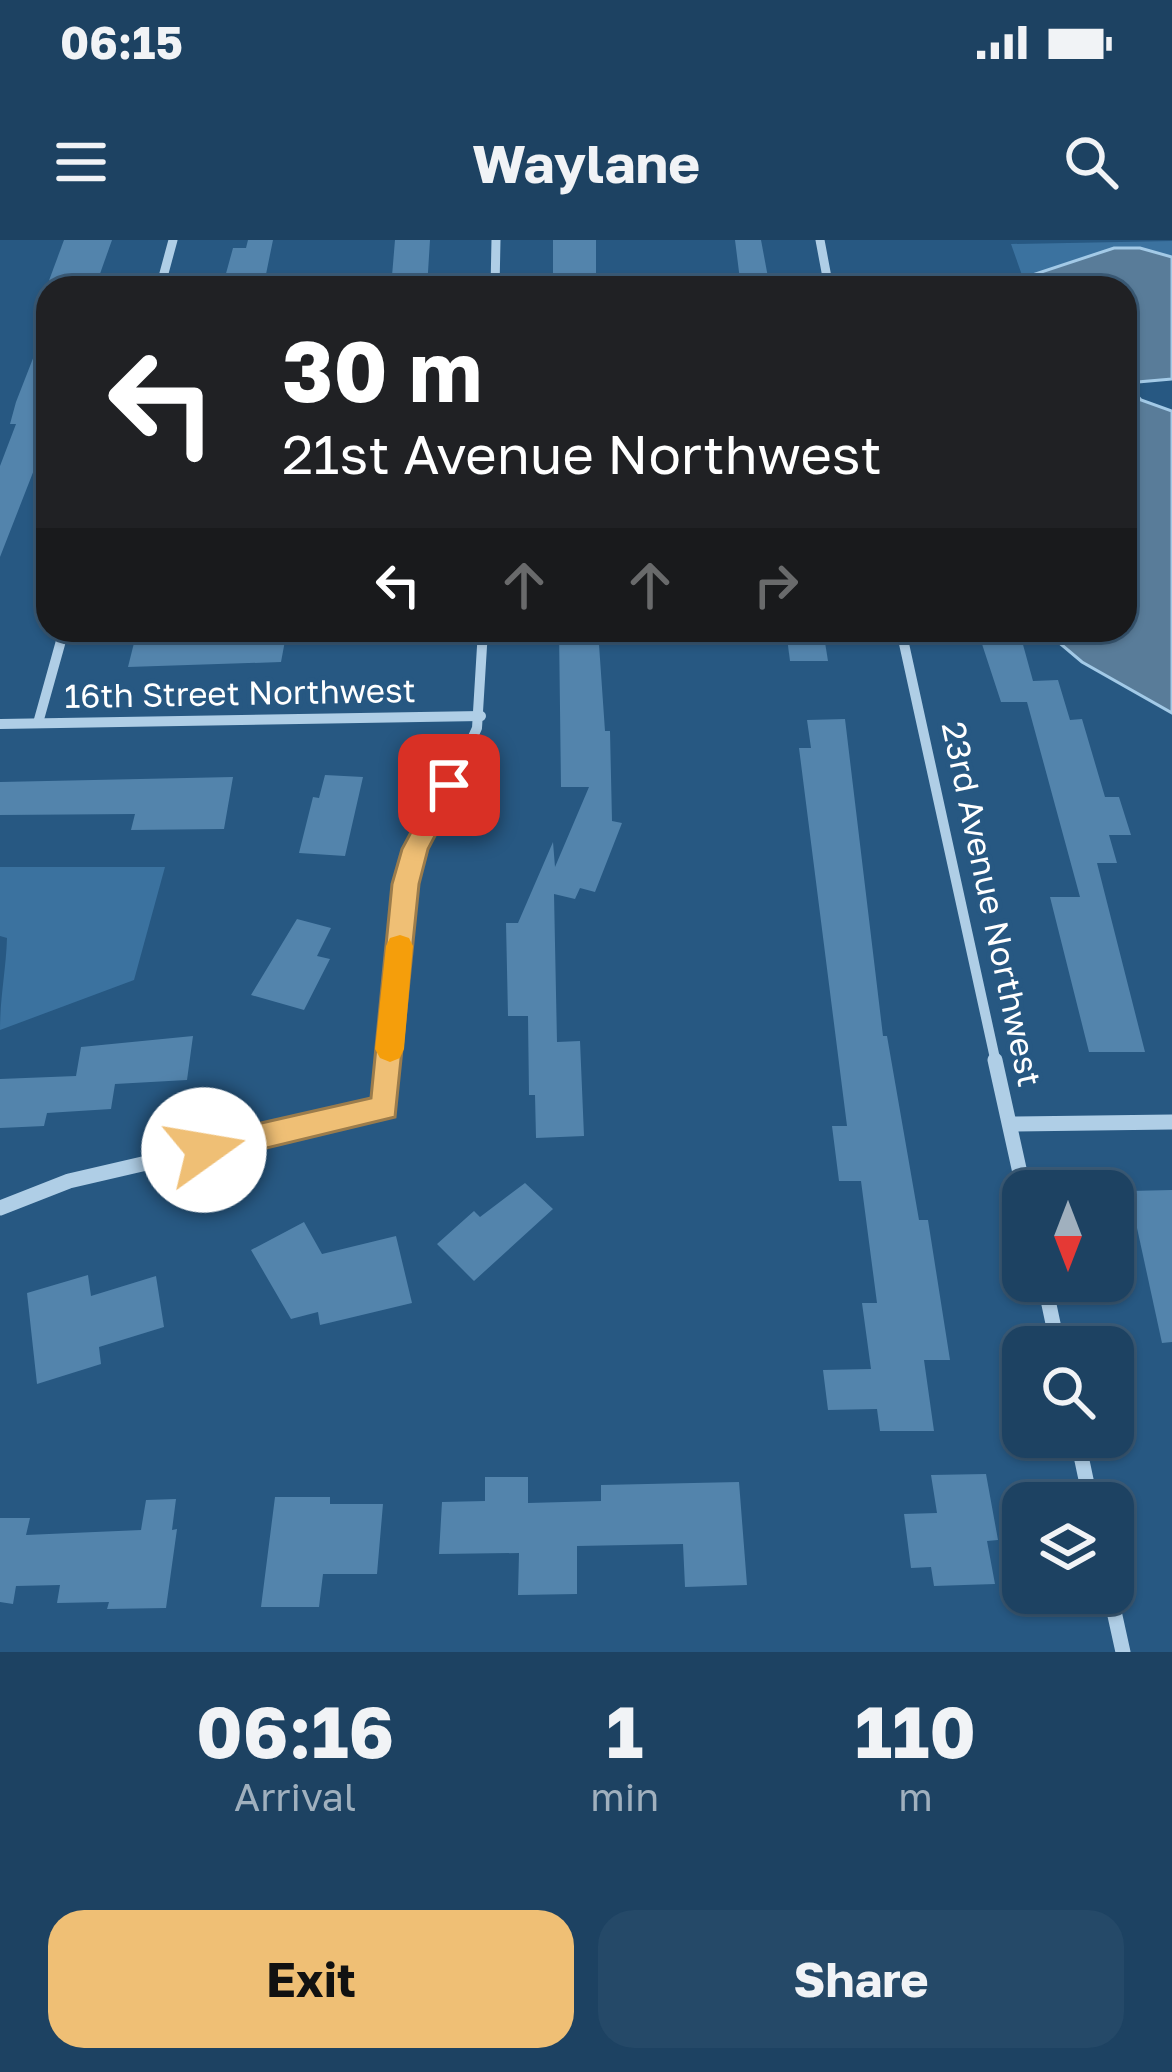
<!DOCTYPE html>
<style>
:root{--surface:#1d4262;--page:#254968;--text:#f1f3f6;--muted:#a0b0be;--line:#3b5b77;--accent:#efbf75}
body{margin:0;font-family:"Golos Text",sans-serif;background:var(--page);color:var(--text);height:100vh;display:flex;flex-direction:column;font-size:45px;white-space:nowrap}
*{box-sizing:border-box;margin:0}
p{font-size:39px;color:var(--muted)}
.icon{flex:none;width:66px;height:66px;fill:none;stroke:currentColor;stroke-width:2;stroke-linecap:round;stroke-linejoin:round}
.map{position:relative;height:1412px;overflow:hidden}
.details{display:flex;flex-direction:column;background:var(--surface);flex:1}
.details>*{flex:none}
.banner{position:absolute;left:36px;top:36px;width:1101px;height:366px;border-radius:36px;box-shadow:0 3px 9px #0004,0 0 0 3px var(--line);background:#202124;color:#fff;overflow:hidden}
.needle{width:78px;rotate:180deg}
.controls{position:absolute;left:1002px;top:930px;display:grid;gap:24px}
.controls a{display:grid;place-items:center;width:132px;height:132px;border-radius:24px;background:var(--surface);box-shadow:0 3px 9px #0004,0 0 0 3px var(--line);font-size:60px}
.pin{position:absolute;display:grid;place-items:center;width:102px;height:102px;color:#fff;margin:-51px;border-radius:24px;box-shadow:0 6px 18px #0006}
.me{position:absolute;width:132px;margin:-66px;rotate:77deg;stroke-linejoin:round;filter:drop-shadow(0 0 9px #0008)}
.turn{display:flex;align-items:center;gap:42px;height:252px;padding:0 48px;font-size:54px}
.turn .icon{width:156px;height:156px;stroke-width:2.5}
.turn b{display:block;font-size:84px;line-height:102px}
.lanes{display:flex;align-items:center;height:114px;padding:0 48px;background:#0003;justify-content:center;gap:60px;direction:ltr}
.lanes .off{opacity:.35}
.eta{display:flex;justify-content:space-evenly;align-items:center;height:204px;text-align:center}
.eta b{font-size:72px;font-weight:700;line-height:84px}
.cta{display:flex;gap:24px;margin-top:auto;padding:24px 48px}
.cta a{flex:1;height:138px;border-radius:36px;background:var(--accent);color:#111;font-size:48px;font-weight:700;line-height:138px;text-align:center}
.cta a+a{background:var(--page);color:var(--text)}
.status{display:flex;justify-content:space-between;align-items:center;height:84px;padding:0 60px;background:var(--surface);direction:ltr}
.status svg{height:33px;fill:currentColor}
header{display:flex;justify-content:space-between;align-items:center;height:156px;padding:0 48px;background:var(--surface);font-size:54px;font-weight:700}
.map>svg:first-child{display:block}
.green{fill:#3b729f}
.water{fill:#597c99;stroke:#a3cae7;stroke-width:3}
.building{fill:#5384ac}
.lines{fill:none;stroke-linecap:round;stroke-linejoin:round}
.street-far2{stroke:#afcee6;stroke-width:9}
.street-far1{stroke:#afcee6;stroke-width:10}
.street{stroke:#afcee6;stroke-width:15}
.route{fill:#efbf75;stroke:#9b7c4c;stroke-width:3}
.slow{fill:#f59e0b}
.labels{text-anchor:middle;stroke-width:9;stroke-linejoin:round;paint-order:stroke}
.street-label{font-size:33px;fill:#fff;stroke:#275882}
</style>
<div class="status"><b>06:15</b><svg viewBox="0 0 49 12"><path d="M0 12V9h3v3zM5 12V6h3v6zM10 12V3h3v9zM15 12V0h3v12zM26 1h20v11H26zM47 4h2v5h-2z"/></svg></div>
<header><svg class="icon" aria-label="menu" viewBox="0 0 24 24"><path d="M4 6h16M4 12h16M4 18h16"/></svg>Waylane<svg class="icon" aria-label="search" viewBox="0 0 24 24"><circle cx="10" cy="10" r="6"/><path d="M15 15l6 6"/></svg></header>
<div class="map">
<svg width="1172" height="1412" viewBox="0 0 1172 1412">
<rect width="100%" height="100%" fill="#275882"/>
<g class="green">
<path d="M1172 1V17C1113 0 1078 20 1023 38L1011 4Z"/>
<path d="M0 627H165L134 740 0 790C0 757 6 730 7 698L0 696Z"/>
</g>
<path class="water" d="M1114 8H1140L1172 17V139L1138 142 1133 151 1141 160 1172 171V473L1082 422 1044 390H1125V48H1023V38Z"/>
<g class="building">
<path d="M64 0H112L96 45 47 46Z"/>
<path d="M248 0H273L264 44 222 48 233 8H246Z"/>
<path d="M395 0H430L427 48H391Z"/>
<rect x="553" y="0" width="43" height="48"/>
<path d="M735 0H761L770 48H741Z"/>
<path d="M46 85 48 194 0 317V226L16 184H10L16 162Z"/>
<path d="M256 390H287L281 422 128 427 135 399 255 397Z"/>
<path d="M559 390H598L605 491H610L612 581 622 583 595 652 580 648 575 659 554 654 557 802 580 801 584 896 536 898 535 855H529L528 776H508L506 683H518L553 602 555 627 589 547H561Z"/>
<path d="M786 390H823L828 421H790Z"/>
<path d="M981 401H1022L1033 441 1058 440 1070 480 1082 479 1105 557H1119L1131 595H1109L1117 623H1097L1145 812H1089L1050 657H1080L1027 462H1001Z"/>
<path d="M845 479 883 796H887L919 980H928L950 1120H924L934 1191H880L877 1169 828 1170 823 1130 871 1129 862 1063H877L861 941H839L832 886H847L799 508H811L807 480Z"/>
<path d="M325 535 363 537 345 616 299 613 313 557 319 558Z"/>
<path d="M233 537 224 589 131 590 135 574 0 575V542Z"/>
<path d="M297 679 331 688 317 716 330 719 304 770 251 755Z"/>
<path d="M193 796 187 840 115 844 111 869 47 873 44 886 0 888V839L76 836 81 807Z"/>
<path d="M525 943 553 969 474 1041 437 1004 474 971 480 977Z"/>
<path d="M1172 950V1102L1162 1103 1129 951Z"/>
<path d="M304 982 322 1014 396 996 412 1063 320 1085 318 1072 291 1079 251 1010Z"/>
<path d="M88 1035 91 1056 156 1036 164 1087 99 1107 101 1124 37 1144 27 1053Z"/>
<path d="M986 1234 998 1300 987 1301 995 1344 934 1346 931 1327 911 1328 904 1274 937 1273 931 1235Z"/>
<path d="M485 1237H528V1263L601 1261V1245L739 1242 747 1345 685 1347 683 1304 577 1306V1354L518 1355 519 1313 439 1314 442 1262 485 1261Z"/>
<path d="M275 1257H330V1264H383L377 1334H323L319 1367H261Z"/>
<path d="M176 1259 172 1290 177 1289 166 1368 107 1369 109 1362 57 1363 60 1345 16 1346 13 1364 0 1362V1278H30L26 1295 141 1290 146 1260Z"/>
</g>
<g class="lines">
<g class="street-far2">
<path d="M820 0 829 48"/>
<path d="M160 48 173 0"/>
<path d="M495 48 496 0"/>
</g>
<g class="street-far1">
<path d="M901 390 996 823"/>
<path d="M38 483 64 390"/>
<path d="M0 484 481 476"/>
<path d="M388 823 406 644 477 488 483 390"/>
</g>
<g class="street">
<path d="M995 820 1024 951"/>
<path d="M1010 884 1172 882"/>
<path d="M0 968 69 941 384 868 389 820"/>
<path d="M1044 1041 1058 1107"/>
<path d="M1077 1197 1091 1263"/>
<path d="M1110 1353 1123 1412"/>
</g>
</g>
<path class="route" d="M449 536 462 545 428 609 419 644 395 877 204 923 193 919 189 910 193 900 204 896 371 858 392 644 402 609 440 538Z"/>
<path class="slow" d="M400 695 409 698 413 706 404 809 400 818 390 822 380 818 375 809 386 706 390 698Z"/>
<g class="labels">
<g class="street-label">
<text transform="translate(240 453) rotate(-1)" y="12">16th Street Northwest</text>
<text transform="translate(992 664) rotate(78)" y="12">23rd Avenue Northwest</text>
</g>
</g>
</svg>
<div class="controls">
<a><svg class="needle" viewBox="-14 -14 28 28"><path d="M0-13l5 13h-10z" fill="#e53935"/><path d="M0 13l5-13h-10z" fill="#a0b0be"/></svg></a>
<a><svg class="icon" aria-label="search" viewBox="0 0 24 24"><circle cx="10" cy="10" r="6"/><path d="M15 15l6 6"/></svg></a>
<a><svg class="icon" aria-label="layers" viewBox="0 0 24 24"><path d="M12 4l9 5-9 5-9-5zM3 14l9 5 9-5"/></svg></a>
</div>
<div class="pin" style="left:449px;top:545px;background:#d93025"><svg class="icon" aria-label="arrive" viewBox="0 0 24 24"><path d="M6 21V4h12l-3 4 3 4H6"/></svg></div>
<svg class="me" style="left:204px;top:910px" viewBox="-20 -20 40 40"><circle r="19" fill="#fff"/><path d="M0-13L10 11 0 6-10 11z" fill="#efbf75"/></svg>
<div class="banner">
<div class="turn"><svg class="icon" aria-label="left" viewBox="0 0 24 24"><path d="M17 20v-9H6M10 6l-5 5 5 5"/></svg><div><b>30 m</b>21st Avenue Northwest</div></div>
<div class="lanes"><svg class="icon" aria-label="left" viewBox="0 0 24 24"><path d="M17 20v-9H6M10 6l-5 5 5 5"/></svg><svg class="icon off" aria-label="ahead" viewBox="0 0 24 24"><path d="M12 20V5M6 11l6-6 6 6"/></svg><svg class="icon off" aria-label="ahead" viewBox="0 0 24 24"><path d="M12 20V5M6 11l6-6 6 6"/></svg><svg class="icon off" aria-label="right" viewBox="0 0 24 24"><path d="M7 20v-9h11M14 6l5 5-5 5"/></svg></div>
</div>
</div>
<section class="details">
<div class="eta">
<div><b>06:16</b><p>Arrival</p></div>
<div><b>1</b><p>min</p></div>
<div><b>110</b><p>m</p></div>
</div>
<div class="cta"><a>Exit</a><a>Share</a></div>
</section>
